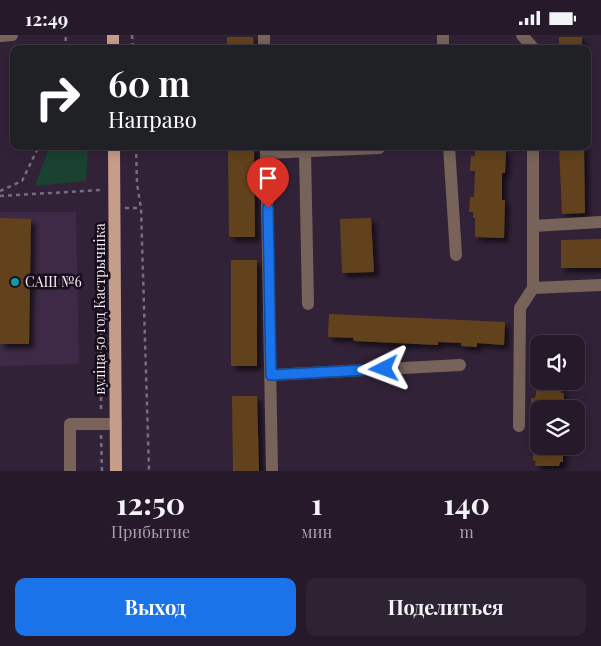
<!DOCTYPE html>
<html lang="ru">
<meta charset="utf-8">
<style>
:root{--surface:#261a2a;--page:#2e2332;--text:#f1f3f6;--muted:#a4a1a8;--line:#423847;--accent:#1a73e8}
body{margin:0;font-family:"Playfair Display",serif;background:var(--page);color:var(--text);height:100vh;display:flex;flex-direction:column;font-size:19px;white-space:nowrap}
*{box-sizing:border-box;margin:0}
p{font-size:16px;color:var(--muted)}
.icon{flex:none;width:28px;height:28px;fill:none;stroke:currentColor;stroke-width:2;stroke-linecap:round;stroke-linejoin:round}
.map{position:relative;height:436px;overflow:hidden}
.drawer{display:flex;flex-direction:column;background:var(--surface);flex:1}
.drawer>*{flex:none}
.banner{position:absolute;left:10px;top:10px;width:581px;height:105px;border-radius:10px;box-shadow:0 2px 12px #0003,0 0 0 1px var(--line);background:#202124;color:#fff;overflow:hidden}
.buttons{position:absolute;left:530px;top:300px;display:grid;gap:10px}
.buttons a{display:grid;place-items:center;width:55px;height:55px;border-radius:10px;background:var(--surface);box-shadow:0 2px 12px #0003,0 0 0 1px var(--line);font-size:25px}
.pin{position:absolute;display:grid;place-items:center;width:42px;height:42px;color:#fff;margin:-51px -21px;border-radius:50% 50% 50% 0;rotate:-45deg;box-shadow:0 0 5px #0007}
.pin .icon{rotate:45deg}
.me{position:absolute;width:55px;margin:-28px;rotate:267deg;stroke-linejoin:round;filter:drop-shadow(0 0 4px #0008)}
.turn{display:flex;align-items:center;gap:18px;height:105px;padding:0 15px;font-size:22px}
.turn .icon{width:65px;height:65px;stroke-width:2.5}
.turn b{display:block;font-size:35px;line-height:42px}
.eta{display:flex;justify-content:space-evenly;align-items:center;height:85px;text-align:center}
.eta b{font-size:30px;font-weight:700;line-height:35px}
.action{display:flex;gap:10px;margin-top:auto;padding:10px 15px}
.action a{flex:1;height:58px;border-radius:10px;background:var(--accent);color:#fff;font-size:20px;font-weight:700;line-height:58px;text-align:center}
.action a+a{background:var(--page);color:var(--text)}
.status{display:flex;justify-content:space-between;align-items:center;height:35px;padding:0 25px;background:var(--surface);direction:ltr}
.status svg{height:14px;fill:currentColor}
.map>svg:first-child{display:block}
.built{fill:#3e2946}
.green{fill:#1b4230}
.building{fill:#62431f;filter:url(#shadow)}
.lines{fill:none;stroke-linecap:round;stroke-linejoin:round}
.path{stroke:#7a6c7f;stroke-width:2.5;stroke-dasharray:4 4;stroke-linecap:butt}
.minor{stroke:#77635a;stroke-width:12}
.major{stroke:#c69d89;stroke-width:12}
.route-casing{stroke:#114b97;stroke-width:12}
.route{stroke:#1a73e8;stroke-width:9}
.culture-dot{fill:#0f9aa8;stroke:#160f19;stroke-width:2}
.labels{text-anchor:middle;stroke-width:5;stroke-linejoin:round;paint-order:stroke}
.poi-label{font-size:14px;fill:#f7ecfb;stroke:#160f19;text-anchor:start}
.street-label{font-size:14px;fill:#f7ecfb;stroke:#160f19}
</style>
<div class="status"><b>12:49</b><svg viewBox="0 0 49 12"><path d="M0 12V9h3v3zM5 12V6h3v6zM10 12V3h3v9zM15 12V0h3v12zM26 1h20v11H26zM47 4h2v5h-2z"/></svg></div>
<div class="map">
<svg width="601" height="436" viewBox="0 0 601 436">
<defs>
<filter id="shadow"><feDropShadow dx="4.5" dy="4.5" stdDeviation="2.5" flood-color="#0009"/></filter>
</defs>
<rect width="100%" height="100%" fill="#322238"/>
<path class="built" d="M0 177H76L79 329 0 331Z"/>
<path class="green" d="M50 111H88L86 146 35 151Z"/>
<g class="building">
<path d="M227 2H253L254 14H227Z"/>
<rect x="559" y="2" width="23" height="12"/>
<path d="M228 111H254L255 202H229Z"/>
<path d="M477 111H503V116H506L505 138H502V165H505L504 203 475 202V183H473V177H469L470 162H474L475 136H470L471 121H475V115H477Z"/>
<path d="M559 111H584L585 178 562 179Z"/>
<path d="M0 183 31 184 29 309H0Z"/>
<path d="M371 183 374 237 342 238 340 184Z"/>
<path d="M601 204V233H561V205Z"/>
<rect x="231" y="225" width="26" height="106"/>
<path d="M329 279 505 287 504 310 477 308V312L461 311V308L438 307V310L354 306 353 303 328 302Z"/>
<path d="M537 353H561V358H564L563 374H531V363H535Z"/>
<path d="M232 361H257L259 436H233Z"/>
<path d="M534 411H563V427H560L559 431H535L536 426H533Z"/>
</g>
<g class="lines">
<g class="path">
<path d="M132 0 133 14"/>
<path d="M65 14 66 0"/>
<path d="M136 111 137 149 141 173 149 436"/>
<path d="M0 156 22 146 39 111"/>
<path d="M0 161 100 155"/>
<path d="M125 173H141"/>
<path d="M101 298V377"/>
<path d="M101 400 102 436"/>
</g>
<g class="minor">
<path d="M264 0V14"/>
<path d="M443 0V14"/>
<path d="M522 0 534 14"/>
<path d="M0 1 12 0"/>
<path d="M266 111 272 436"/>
<path d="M449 111 456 220"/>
<path d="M533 111V253L601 250"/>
<path d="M305 116 308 269"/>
<path d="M266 118 379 113"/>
<path d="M533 191 601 187"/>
<path d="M271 340 460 330"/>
<path d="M519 391 520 273 533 253"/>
<path d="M70 436V389H116"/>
</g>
<g class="major">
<path d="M113 0V14"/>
<path d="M114 111 116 436"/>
</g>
</g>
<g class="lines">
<defs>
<path id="route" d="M268 173 271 340 384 334"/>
</defs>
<use href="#route" class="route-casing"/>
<use href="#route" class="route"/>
</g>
<circle class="culture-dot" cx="15" cy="247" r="5"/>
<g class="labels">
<g class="poi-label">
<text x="25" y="252">САШ №6</text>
</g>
<g class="street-label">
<text transform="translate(100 274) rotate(-90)" y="5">вуліца 50 год Кастрычніка</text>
</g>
</g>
</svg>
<div class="buttons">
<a><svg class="icon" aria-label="sound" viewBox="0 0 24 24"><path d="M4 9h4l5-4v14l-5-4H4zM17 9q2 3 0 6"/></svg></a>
<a><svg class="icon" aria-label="layers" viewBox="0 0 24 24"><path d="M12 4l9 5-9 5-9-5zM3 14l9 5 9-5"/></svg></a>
</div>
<div class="pin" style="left:268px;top:173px;background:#d93025"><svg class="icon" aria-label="arrive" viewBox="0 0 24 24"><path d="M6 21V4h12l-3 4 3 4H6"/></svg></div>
<svg class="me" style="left:384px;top:334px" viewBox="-20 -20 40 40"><path d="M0-17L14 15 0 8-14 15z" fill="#1a73e8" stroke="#fff" stroke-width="4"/></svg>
<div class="banner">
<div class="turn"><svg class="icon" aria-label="right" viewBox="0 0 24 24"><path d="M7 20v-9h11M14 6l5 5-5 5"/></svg><div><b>60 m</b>Направо</div></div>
</div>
</div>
<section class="drawer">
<div class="eta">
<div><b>12:50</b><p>Прибытие</p></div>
<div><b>1</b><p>мин</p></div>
<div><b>140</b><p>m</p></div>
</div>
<div class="action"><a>Выход</a><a>Поделиться</a></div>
</section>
